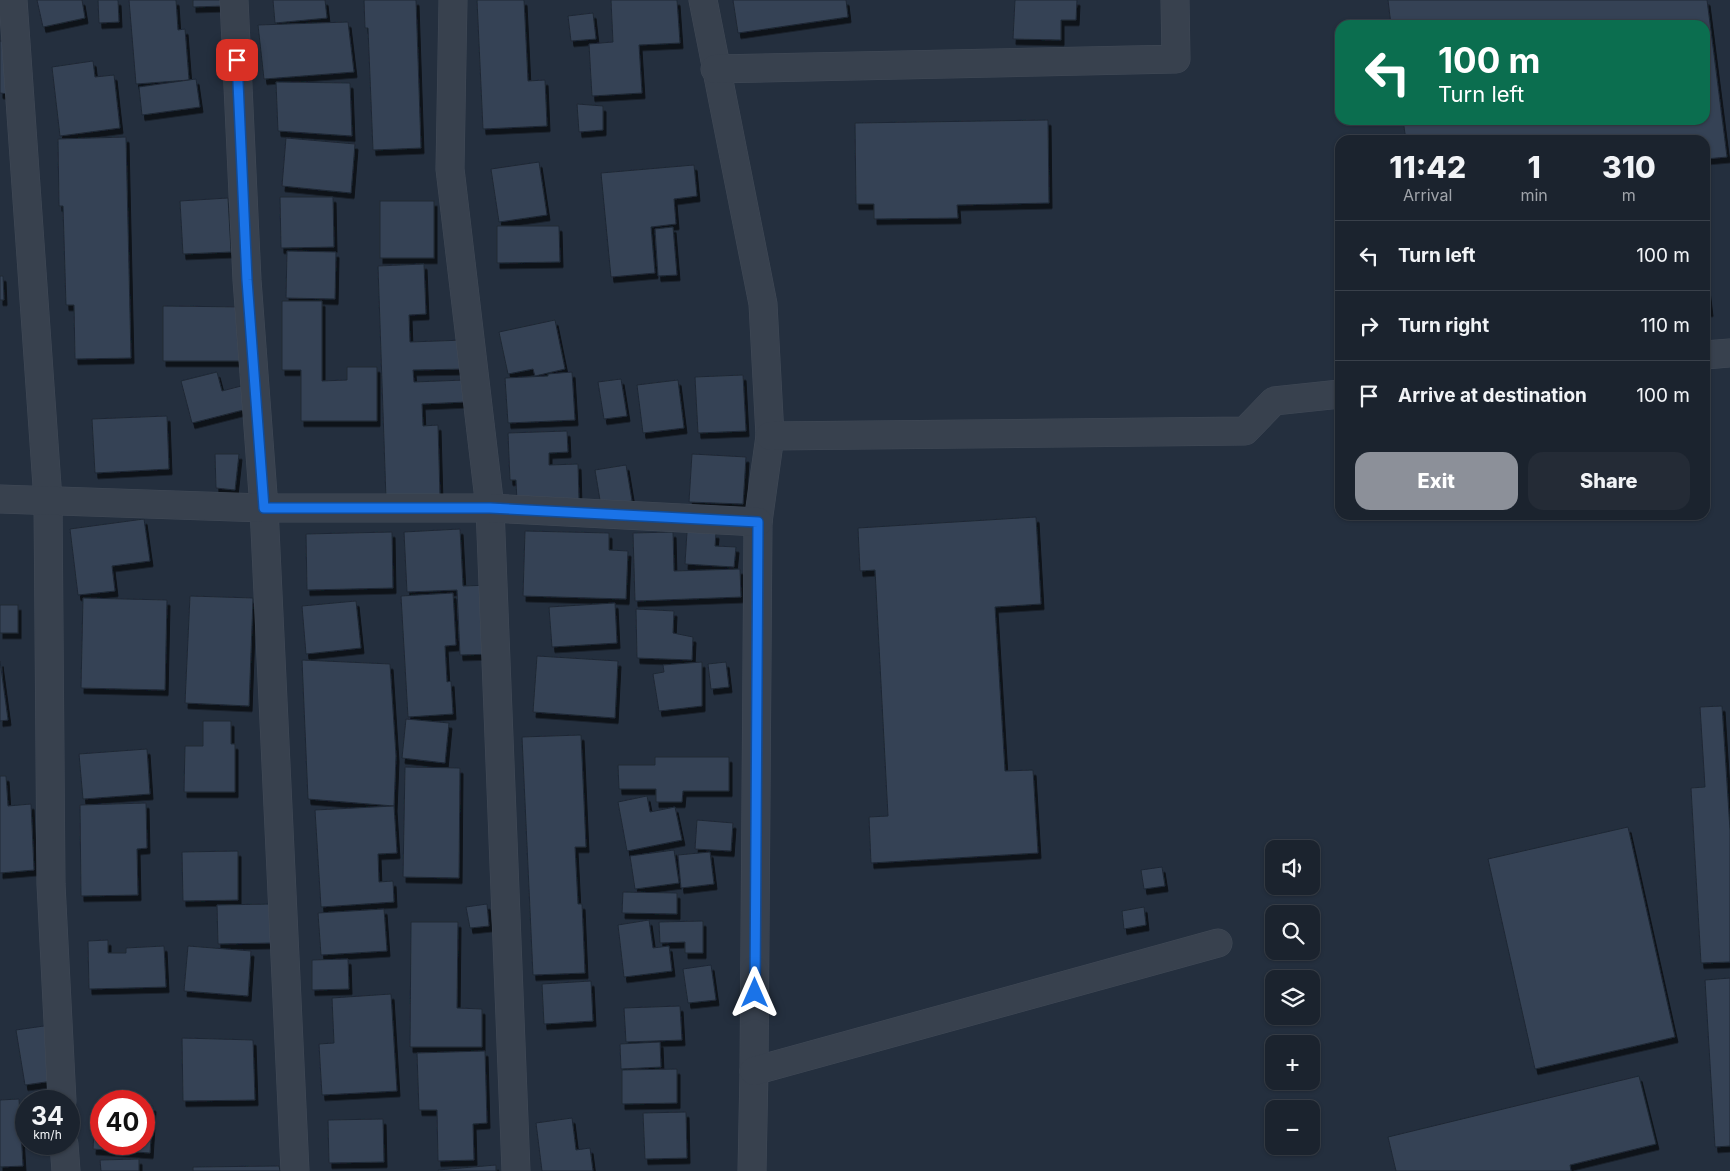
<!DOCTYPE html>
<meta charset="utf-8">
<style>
:root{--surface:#1b232e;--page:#242b36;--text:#f1f3f6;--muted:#a0a4aa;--line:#39404a;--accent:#8c9099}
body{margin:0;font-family:Inter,sans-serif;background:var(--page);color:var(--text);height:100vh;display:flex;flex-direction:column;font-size:19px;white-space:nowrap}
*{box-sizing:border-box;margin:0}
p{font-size:16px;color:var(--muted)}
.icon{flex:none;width:28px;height:28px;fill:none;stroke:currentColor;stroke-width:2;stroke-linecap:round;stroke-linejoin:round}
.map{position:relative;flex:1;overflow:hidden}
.panel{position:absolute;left:1335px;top:135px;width:375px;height:385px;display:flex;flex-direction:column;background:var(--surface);border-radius:15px;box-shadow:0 1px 4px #0004,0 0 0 1px var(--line)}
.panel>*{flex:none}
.guide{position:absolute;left:1335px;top:20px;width:375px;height:105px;border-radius:15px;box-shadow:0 1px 4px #0004,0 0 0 1px var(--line);background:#0b6e4f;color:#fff;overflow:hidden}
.buttons{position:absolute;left:1265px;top:840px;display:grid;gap:10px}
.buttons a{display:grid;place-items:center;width:55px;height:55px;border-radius:10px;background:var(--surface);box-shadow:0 1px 4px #0004,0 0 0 1px var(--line);font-size:25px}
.speed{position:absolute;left:15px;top:1090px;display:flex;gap:10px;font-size:25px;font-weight:700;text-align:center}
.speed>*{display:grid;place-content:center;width:65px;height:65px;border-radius:50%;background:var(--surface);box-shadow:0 1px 4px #0004,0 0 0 1px var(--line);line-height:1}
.speed small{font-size:12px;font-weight:400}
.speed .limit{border:8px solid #d22;background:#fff;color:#111}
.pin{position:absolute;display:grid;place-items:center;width:42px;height:42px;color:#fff;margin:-21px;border-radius:10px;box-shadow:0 2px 8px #0006}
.me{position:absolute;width:55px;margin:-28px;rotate:0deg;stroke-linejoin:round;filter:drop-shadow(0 0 4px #0008)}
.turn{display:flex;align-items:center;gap:18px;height:105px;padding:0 20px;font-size:22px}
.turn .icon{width:65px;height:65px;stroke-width:2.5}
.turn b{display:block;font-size:35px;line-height:42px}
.eta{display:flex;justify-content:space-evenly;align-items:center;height:85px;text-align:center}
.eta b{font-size:30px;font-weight:800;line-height:35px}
.primary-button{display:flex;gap:10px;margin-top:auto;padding:10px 20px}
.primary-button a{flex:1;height:58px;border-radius:15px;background:var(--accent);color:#fff;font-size:20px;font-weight:800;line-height:58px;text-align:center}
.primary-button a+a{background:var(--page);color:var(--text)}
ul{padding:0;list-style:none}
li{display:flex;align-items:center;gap:15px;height:70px;padding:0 20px;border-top:1px solid var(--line)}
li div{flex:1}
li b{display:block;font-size:19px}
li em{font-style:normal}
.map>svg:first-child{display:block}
.building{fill:#364354;stroke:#1f2835;filter:url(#shadow)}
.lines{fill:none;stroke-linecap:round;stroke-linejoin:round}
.minor-casing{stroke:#414a57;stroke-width:29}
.minor{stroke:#38414e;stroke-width:28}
.route-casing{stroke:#114b97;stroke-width:12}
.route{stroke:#1a73e8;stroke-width:9}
</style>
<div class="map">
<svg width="1730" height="1171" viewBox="0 0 1730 1171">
<defs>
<filter id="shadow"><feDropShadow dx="3" dy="5.5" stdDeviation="0" flood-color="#0009"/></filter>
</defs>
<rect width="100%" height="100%" fill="#242f3e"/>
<g class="building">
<path d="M37 0H82L85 18 43 27Z"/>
<path d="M98 0H118L119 22 99 23Z"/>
<path d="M129 0H176L178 30 185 29 189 80 136 84Z"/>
<path d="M193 0H223V6L193 7Z"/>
<path d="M273 0H325L327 18 275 23Z"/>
<path d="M364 0H416L421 148 373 150 368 28H365Z"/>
<path d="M477 0H524L528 81 545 80 547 126 483 129Z"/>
<path d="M611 0H677L680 43 639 45 642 93 592 96 589 44 613 42Z"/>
<path d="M733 0H846L848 17 738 33Z"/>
<path d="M1015 0H1077L1076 20H1061V40L1013 39Z"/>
<path d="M1388 0H1707L1727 157 1705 159V140H1406L1403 120H1705V25H1391Z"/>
<path d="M593 13 596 39 571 41 568 16Z"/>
<path d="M348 22 354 72 264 79 258 25Z"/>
<path d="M0 41 12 42 8 94 0 93Z"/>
<path d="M93 61 95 77 114 75 120 128 60 136 52 67Z"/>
<path d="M196 79 200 107 142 115 139 87Z"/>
<path d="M276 82 350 83 352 136 278 131Z"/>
<path d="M577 104 603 106V130L579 132Z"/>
<path d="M1048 120 1049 203 957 205 958 218 874 219V204H856L855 123Z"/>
<path d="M126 137 131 358 75 359 74 305H66L63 206H59L58 139Z"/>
<path d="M286 138 355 144 351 193 282 186Z"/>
<path d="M539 162 547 215 499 222 491 169Z"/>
<path d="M694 165 697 196 674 199 676 224 651 227 655 273 611 277 601 173Z"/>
<path d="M280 197H333L334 247 281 248Z"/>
<path d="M228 198 231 252 183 254 180 201Z"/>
<rect x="380" y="201" width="54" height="57"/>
<path d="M497 226H559L560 262 497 263Z"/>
<path d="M673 227 677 275 658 276 655 229Z"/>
<path d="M287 251 336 252 335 299 286 298Z"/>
<path d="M424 264 426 314 409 315 410 342 465 340 466 369 413 370 414 382 465 380 466 402 422 404 423 426 438 425 440 497 386 499 378 266Z"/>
<path d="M1705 268 1710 311H1705Z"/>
<path d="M0 276H3L4 300H0Z"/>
<path d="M282 301H322V381L347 380V367H377V421H301V370H282Z"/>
<path d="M163 306 244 307V361H163Z"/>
<path d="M555 320 565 369 535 376 533 369 508 374 499 332Z"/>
<path d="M217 372 222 391 245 385 251 408 192 423 181 381Z"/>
<path d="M572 372 575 420 508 423 505 378 548 376V374Z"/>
<path d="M743 375 746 431 698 433 695 377Z"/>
<path d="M621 379 627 416 604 419 598 382Z"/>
<path d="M678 380 684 428 643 433 637 385Z"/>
<path d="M167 416 169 469 95 473 92 419Z"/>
<path d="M567 431 568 452 549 453V465L578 464 579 500 517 502 516 480H510L508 433Z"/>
<path d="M215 454H239L235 490 216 488Z"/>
<path d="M692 454 746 457 743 504 689 502Z"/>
<path d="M626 465 632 501 601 506 595 470Z"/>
<path d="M1036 517 1041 604 995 607 1005 771 1033 770 1038 853 871 863 869 817 888 816 875 570 860 571 858 528Z"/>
<path d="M144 519 150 561 112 566 115 591 78 595 70 529Z"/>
<path d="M460 529 463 586 492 585 494 654 460 655 457 590 407 592 404 532Z"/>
<path d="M525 531 609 533V550L628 551 626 599 523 596Z"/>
<path d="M392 532 393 588 307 590 306 534Z"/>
<path d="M673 532 674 571 740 569 741 597 635 601 633 533Z"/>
<path d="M687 532 716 533 715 546 736 547 734 567 685 564Z"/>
<path d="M453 593 456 645 445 646 447 682 451 681 453 714 408 717 401 596Z"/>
<path d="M190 596 253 598 249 706 185 703Z"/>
<path d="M83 598 167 600 165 690 81 688Z"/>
<path d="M356 601 361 648 306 654 302 606Z"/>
<path d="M615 603 617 643 552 647 549 607Z"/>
<rect x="0" y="605" width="18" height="28"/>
<path d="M636 609 674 611 673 633 693 637 692 660 637 658Z"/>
<path d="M537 656 618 661 615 718 533 712Z"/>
<path d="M302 660 390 664 396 756 394 806 308 799Z"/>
<path d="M0 661 8 720 0 721Z"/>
<path d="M702 662V706L659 711 653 674 664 672 663 665Z"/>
<path d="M726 662 729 687 711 689 708 664Z"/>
<path d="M1722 706 1730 830V962L1701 963 1691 788 1705 787 1700 707Z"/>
<path d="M406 719 449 723 445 763 402 758Z"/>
<path d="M203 721H231V744H235V792H184L185 746H203Z"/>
<path d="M581 735 586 847H575L578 904H582L585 973 533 975 522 737Z"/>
<path d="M147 749 150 794 83 799 79 754Z"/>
<path d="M655 757H729V791H683L682 802H656V789H619L618 765H655Z"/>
<path d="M405 767 460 768 459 878 403 877Z"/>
<path d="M0 776H6L8 806 31 804 34 870 0 873Z"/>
<path d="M647 796 650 812 675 807 682 840 627 851 618 802Z"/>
<path d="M146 803 147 848 137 849 138 895 81 896 80 805Z"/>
<path d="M394 806 397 853 378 854 379 882 393 881 394 902 321 907 315 810Z"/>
<path d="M697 820 733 823 731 851 695 849Z"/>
<path d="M1628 827 1675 1037 1535 1069 1488 859Z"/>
<path d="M674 850 679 883 635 889 630 856Z"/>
<path d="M238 851V900L183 901 182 852Z"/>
<path d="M710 852 714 884 681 888 678 855Z"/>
<path d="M1162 867 1165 886 1144 889 1141 870Z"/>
<path d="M623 892 677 893V914L622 913Z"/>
<path d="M271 904 272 943 218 944 217 905Z"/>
<path d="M487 904 489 926 470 928 466 907Z"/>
<path d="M1144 907 1146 925 1124 929 1122 911Z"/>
<path d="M384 909 387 951 321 955 318 913Z"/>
<path d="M649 920 653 948 669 946 672 971 624 977 618 925Z"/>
<path d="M703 921V953H685V942L660 943 659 922Z"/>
<path d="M411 922H458L457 1008 482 1009V1047H410Z"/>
<path d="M108 940V953H126V948L164 946 166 987 89 989 88 941Z"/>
<path d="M188 946 251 951 248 996 184 991Z"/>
<path d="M348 959 349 989 312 990V960Z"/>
<path d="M711 965 716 1000 688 1003 683 969Z"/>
<path d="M1730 978V1146L1715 1147 1705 980Z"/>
<path d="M591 981 593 1021 544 1024 542 984Z"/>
<path d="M391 994 397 1091 322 1095 319 1044 334 1043 332 998Z"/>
<path d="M680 1006 682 1040 626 1042 624 1008Z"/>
<path d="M51 1025 59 1080 25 1085 16 1030Z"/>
<path d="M182 1038 253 1040 255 1100 183 1101Z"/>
<path d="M660 1042 661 1067 621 1069 620 1044Z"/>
<path d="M485 1051 487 1123 473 1124 474 1160 438 1161 437 1110H419L417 1053Z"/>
<path d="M677 1069V1103L622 1104V1070Z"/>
<path d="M1639 1076 1656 1144 1570 1165 1571 1171H1396L1388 1137Z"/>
<path d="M19 1099 23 1166 0 1167V1100Z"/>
<path d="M96 1103H101V1144H144V1105L153 1106 150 1153 93 1149Z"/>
<path d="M686 1112 687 1158 645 1159 643 1113Z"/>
<path d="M572 1118 576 1150 590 1148 593 1171H542L536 1123Z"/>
<path d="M383 1119 384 1162 329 1163 328 1120Z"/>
<path d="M139 1159V1171H101L100 1160Z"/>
<path d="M496 1165V1171H438V1170Z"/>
<path d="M279 1166 280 1171H193V1167Z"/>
</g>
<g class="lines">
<defs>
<g id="minor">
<path d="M13 0 48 500 51 884 62 1101"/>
<path d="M234 0 247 280 264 508 295 1171"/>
<path d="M453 0 450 169 490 508 516 1171"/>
<path d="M703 0 763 304 770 436 758 522 754 1071 752 1171"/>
<path d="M715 69 1176 59 1175 0"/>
<path d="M1705 355 1730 353"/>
<path d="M770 436 1245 431 1274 401 1340 394"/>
<path d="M0 499 264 508H490L758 522"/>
<path d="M754 1071 1218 943"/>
<path d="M64 1144 66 1171"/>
</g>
</defs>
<use href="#minor" class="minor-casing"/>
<use href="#minor" class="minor"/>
</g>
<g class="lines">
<defs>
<path id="route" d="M237 60 247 280 264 508H490L758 522 755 993"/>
</defs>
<use href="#route" class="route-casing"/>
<use href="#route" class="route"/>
</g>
</svg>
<div class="buttons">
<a><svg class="icon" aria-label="sound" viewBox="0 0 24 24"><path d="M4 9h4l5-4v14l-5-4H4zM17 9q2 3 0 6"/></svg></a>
<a><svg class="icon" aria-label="search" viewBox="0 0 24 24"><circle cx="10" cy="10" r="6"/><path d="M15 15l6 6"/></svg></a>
<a><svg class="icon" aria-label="layers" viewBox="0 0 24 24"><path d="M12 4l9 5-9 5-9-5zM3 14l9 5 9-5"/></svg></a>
<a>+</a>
<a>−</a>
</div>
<div class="speed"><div>34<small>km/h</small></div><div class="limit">40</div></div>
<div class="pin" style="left:237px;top:60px;background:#d93025"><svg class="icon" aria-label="arrive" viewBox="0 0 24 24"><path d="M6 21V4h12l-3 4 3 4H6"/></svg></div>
<svg class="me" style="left:755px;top:993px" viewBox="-20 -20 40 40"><path d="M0-17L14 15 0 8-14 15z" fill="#1a73e8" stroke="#fff" stroke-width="4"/></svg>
<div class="guide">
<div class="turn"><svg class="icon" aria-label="left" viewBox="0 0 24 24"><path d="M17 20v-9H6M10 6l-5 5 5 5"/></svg><div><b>100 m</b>Turn left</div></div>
</div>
<section class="panel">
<div class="eta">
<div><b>11:42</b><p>Arrival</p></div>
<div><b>1</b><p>min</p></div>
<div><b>310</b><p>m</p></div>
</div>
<ul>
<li><svg class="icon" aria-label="left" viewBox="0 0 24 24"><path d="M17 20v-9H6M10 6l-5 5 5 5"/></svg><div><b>Turn left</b></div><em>100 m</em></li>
<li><svg class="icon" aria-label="right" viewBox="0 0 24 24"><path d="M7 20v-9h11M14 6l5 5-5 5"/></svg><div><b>Turn right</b></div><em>110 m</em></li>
<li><svg class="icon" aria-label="arrive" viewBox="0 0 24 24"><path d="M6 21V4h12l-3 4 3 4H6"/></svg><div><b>Arrive at destination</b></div><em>100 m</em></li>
</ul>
<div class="primary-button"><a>Exit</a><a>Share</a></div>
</section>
</div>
